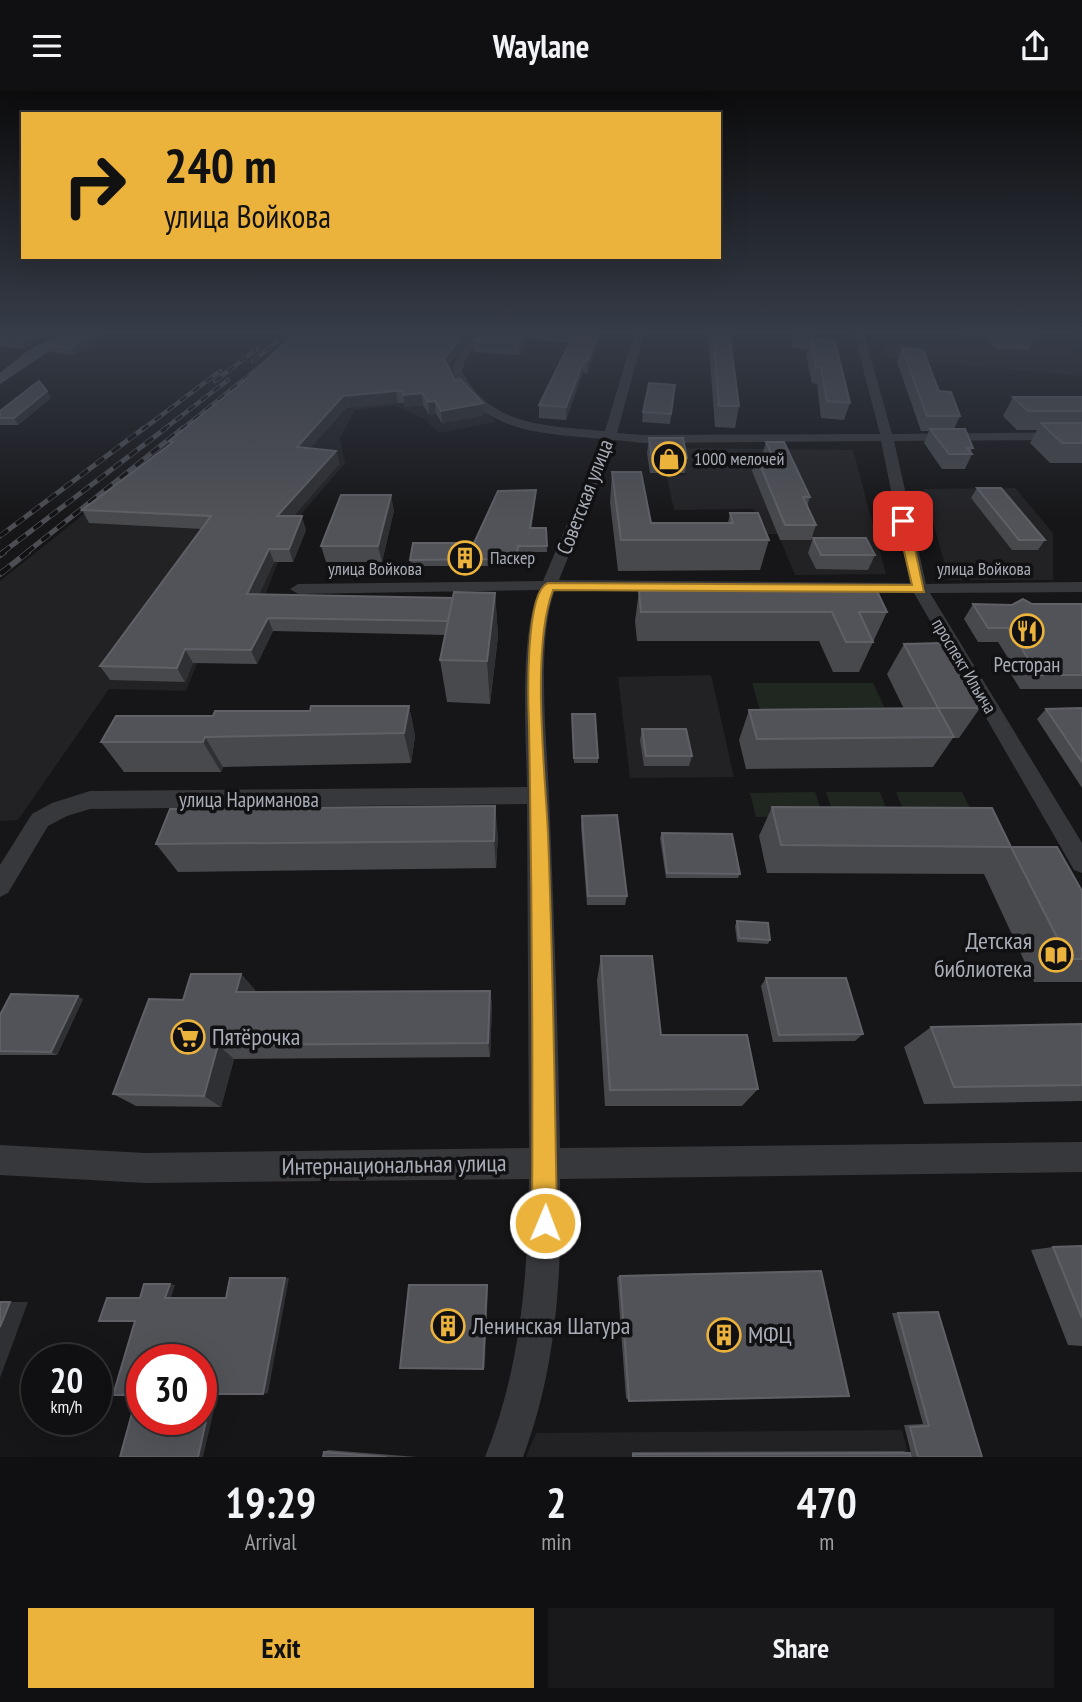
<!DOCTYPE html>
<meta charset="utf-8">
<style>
:root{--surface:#101012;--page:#19191b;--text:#f1f3f6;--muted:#9c9d9f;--line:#303032;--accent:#ebb33b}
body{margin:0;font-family:"PT Sans Narrow",sans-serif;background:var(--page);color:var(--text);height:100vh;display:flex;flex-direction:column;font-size:26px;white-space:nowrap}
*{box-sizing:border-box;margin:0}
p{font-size:23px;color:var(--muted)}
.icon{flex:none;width:38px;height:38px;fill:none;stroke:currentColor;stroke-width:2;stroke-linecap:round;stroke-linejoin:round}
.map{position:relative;height:1366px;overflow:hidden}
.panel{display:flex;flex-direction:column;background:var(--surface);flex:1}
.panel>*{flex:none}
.guide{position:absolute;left:21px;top:21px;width:700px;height:147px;border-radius:0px;box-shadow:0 7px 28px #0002,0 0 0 2px var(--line);background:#ebb33b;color:#111;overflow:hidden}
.speed{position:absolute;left:21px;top:1253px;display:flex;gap:14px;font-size:35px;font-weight:700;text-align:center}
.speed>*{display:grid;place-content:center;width:91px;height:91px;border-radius:50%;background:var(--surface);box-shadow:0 7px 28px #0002,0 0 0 2px var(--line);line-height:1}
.speed small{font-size:18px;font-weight:400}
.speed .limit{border:10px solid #d22;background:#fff;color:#111}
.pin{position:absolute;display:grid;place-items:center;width:60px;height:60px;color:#fff;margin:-30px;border-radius:14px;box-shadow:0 4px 10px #0006}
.me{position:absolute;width:77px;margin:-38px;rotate:1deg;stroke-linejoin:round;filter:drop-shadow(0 0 5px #0008)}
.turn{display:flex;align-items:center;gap:24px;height:147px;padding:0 28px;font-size:32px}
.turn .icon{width:91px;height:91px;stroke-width:2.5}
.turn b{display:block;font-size:49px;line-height:60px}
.eta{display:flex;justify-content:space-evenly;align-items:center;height:119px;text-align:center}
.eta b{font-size:42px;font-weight:800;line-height:49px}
.action{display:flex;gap:14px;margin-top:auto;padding:14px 28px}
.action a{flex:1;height:80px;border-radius:0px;background:var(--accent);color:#111;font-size:28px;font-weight:800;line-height:80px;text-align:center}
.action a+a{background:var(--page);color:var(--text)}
header{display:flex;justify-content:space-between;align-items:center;height:91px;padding:0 28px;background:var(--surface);font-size:32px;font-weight:800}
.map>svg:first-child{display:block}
.built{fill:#222225}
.green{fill:#202721}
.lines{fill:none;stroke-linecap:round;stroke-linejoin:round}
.minor{fill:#37383c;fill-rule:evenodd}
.major{fill:#53555b;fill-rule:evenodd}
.rail-far2-casing{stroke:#4c4e53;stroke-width:4.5}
.rail-far1-casing{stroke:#4c4e53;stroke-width:5}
.rail-casing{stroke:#4c4e53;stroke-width:6}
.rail-far2{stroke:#111113;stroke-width:2.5;stroke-dasharray:8;stroke-linecap:butt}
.rail-far1{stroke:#111113;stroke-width:3.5;stroke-dasharray:10;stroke-linecap:butt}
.rail{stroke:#111113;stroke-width:4.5;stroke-dasharray:13;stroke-linecap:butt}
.wall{fill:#47494d}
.shaded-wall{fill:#2f3033}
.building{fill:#525358;stroke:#5f6167;stroke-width:2;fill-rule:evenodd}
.route{fill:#ebb33b;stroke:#997426;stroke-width:2}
.labels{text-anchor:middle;stroke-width:7;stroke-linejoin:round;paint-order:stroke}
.far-poi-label{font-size:18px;fill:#a8adb7;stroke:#111113;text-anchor:start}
.far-street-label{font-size:18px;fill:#a8adb7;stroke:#111113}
.street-label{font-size:21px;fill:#a8adb7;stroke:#111113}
.poi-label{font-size:21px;fill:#a8adb7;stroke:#111113}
.near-poi-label{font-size:24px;fill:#a8adb7;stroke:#111113;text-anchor:start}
.near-street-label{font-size:24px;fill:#a8adb7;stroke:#111113}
</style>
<header><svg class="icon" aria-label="menu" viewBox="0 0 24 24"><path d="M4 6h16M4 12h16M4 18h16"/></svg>Waylane<svg class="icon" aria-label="share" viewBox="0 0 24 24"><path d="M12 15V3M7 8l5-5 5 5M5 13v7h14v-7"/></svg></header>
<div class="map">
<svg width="1082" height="1366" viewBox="0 0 1082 1366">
<rect width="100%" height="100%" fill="#161618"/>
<g class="built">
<path d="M882 239H1082V257L1070 258 1082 263V285L887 267Z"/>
<path d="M379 263 455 273 450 283 496 331 439 342 423 327 396 315 355 319 340 347 345 372 294 432 265 504 218 521 186 600 109 598 18 729 0 730V490L229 308Z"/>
<path d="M681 357 853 359 886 483 795 484 778 443H764L754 418 674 419 667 386 686 384Z"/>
<path d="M1015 397 1053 442V489H949L924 398Z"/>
<path d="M711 584 734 686 630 687 618 586Z"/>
<path d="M902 1339 909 1366H526L536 1342Z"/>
</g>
<g class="green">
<path d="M1030 239H1077L1082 253 1045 252Z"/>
<path d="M752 592H873L893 635 765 636Z"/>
<path d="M815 701 823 725 756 726 750 702Z"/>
<path d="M826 701H880L889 725H834Z"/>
<path d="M896 701H962L974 725 906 726Z"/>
</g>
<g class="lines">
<path class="minor" d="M478 239H488L466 267 462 280C489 336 551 335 605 340L635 239H645L617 342 643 344 880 343 853 239H863L892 343 1082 341V349L894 350 926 493 1082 491V501L930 502 1082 752V782L1074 779 914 502 555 499C536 548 547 652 549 705 554 822 558 939 560 1057L1082 1051V1081L560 1088C562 1182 557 1277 523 1366H485C521 1277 528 1183 529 1088L145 1092 0 1084V1054L145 1062 529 1057 527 713 90 718 67 725 48 735 8 802 0 806V774L32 723 52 712 90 700 527 696C526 644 519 545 539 499L298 503 290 498 298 493 543 490 603 348C542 342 480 343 452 280L456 267ZM615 349 643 352 881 350 910 492 559 489Z"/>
<path class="major" d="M65 239H81L0 293V282L27 260Z"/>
<defs>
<g id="rail-far2">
<path d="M253 270 292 239"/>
<path d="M215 290 257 258"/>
<path d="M142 339 220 280"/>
<path d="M163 339 228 289"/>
<path d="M181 339 268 269"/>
</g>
<g id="rail-far1">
<path d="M0 445 144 337"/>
<path d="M2 462 166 337"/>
<path d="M26 462 183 337"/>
</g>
<g id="rail">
<path d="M0 464 4 461"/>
<path d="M0 483 28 461"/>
</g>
</defs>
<use href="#rail-far2" class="rail-far2-casing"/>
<use href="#rail-far1" class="rail-far1-casing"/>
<use href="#rail" class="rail-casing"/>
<use href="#rail-far2" class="rail-far2"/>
<use href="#rail-far1" class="rail-far1"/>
<use href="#rail" class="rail"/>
</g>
<g class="wall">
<path d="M17 239H60L25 258 0 255V247Z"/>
<path d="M73 239H114L73 264 52 261 49 255Z"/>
<path d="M481 239H602L601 245 587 282 583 281 566 329 539 327V314L570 252 528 248 519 264 474 261V249Z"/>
<path d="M709 239H729L739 315 735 337 715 336 708 244Z"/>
<path d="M791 239H816L814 248 850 312 844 329 821 327 817 293 812 292 806 264 808 258 793 257Z"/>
<path d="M958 239H1032L1037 243 1029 259 997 258 982 243H962Z"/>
<path d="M902 257 960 325 954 338 973 357 970 361 972 363 965 378H942L924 352 929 340H921L897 271Z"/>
<path d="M448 276 455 289 483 312 484 324 442 332 436 323 429 324 423 314 405 316 404 312H398L346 317 310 357 336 360 339 373 293 425 306 439 293 471H274L259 503 453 507 495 502 498 545 490 613 447 611 440 569 445 544 273 540 257 573 193 572 185 591 110 589 100 575 202 438 89 432 82 419 170 353 169 350Z"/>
<path d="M675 294 670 333 642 331 643 321Z"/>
<path d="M47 300 51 307 18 334H0V320Z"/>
<path d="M1013 306H1082V372H1050L1030 352 1037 339H1017L1003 325Z"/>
<path d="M649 347 687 367 685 382H650L647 362Z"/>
<path d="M766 351 810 406 807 415 816 434 811 449H780L752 380 756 364H762Z"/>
<path d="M612 381 651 432H728L730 422 769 449 760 479 618 480 610 411Z"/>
<path d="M977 397 1045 449 1038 459H1012L971 407Z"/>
<path d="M536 399 531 437H546L547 461H518V475H411L410 469 474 452Z"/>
<path d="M394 419 382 471H326L321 455Z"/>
<path d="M813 447 875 464 868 479 816 478 808 462Z"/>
<path d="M639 500 887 521 859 581H833L819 550H637L635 530Z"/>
<path d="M973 513H1082V598H1020L1011 583 1015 578 998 551H978L964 528Z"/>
<path d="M904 553 980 617 959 647H953L933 676 746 678 739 649 749 619 904 618 887 583Z"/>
<path d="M409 615 415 645 411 672 223 676 221 681H124L101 651 213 625Z"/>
<path d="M1046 618 1082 619V697L1037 628Z"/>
<path d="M572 628 598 667V672H574Z"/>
<path d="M642 638 692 665 689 675H644L640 649Z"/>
<path d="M772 716 1011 756 1082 800V891H1034L984 783 767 782 759 745Z"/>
<path d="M582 725 627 805 625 814H587L581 735Z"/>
<path d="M662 742 740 783 738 787H666L660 747Z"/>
<path d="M498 744 496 777 178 781 156 753Z"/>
<path d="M737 830 770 849 768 853 737 851 735 835Z"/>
<path d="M601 865 661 944 758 998 742 1015H605L597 889Z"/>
<path d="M241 883 255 899V901L490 900 492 915 490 966 234 968 221 1016 136 1015 113 1003 183 909Z"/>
<path d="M766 887 863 943 855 950 773 951 761 895Z"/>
<path d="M83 908 57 964H0V924Z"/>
<path d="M1082 933V1010L924 1013 904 956 931 936Z"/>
<path d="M1082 1155V1255L1068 1254 1031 1159 1053 1156Z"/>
<path d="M620 1185 629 1310 626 1307 617 1186Z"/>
<path d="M938 1221 982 1366H912L904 1334 923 1333 892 1222Z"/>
<path d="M328 1359 417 1366H323L324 1361Z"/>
<path d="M903 1360 910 1362 911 1366H632V1361Z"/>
</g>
<g class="shaded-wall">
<path d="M45 239H60L25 258 22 252Z"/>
<path d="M101 239H114L73 264 70 257Z"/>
<path d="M467 239H476L445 280 444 268Z"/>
<path d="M527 239H528V248L519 264V252Z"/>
<path d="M600 239H602L601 245 587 282V270Z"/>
<path d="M584 270 583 281 566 329V316Z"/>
<path d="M47 300 51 307 18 334 14 327Z"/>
<path d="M396 300 398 312 346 317 300 369 297 356 343 305Z"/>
<path d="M422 302 423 314 405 316 403 304Z"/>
<path d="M435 310 436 323 429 324 428 311Z"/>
<path d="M483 312 484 324 442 332 441 320Z"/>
<path d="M336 360 339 373 282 439 277 425Z"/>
<path d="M536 399V405L531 443 530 437Z"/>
<path d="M391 404 394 419 382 471 378 455Z"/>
<path d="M302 425 306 439 293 471 289 458Z"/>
<path d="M269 458 274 471 253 517 247 503Z"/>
<path d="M495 502 498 545 490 613 487 570Z"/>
<path d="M268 527 273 540 257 573 251 559Z"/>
<path d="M185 558 193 572 185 591 177 577Z"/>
<path d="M409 615 415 645 411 672 404 642Z"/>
<path d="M205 646 223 676 221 681 203 651Z"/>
<path d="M495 715 498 744 496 777 494 750Z"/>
<path d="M241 883 255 899 250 917 236 901Z"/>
<path d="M490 900 492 915 490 966 488 952Z"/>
<path d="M78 905 83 908 57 964 51 961Z"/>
<path d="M218 954 234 968 221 1016 204 1005Z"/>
<path d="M285 1187H289L268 1302 263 1303Z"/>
<path d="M170 1193 175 1194 171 1207H165Z"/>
<path d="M487 1194 488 1195 485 1276 483 1278Z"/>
<path d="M10 1211H28L0 1287V1236Z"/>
<path d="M218 1302 203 1366H198L212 1303Z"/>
</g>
<g class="building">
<path d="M17 239H45L22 252 0 249V247Z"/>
<path d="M73 239H101L70 257 49 255Z"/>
<path d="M299 239H467L444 268 455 289 460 288 483 312 441 320 435 310 428 311 422 302 403 304 402 300H396L343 305 297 356 336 360 277 425H302L289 458H269L247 503 453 507 448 530 268 527 251 559 185 558 177 577 100 575 211 425 82 419 173 351 169 350 237 296Z"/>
<path d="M481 239H527L519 252 474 249Z"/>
<path d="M553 239H600L587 270H584L566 316 539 314 575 241Z"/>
<path d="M713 239H729L739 315H719Z"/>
<path d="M1000 239H1032L1037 243H1005Z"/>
<path d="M811 248 835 250 850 312 827 310 821 276H816Z"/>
<path d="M902 257 923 259 939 300 951 301 960 325H927Z"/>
<path d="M39 290 47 300 14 327H0V320Z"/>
<path d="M649 292 675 294 671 323 643 321Z"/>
<path d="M1013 306H1082V320H1028Z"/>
<path d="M1041 332H1082V352H1062Z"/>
<path d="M930 338H965L973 357H967L972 363H949Z"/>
<path d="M649 347H683L687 367H652Z"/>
<path d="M766 351H784L810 406H803L816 434H785L756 364H772Z"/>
<path d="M612 381H641L651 432H733L730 422H758L769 449H621Z"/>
<path d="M977 397H1001L1045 449H1019Z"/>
<path d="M536 399 530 437H546L547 455H518L517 468 410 469 413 452H474L498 400Z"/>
<path d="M341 404H391L378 455H321Z"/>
<path d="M813 447H866L875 464H821Z"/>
<path d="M639 500H877L887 521H859L873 551H846L832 521H641Z"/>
<path d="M454 501 495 502 487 570 440 569Z"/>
<path d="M1023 508 1032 513H1082V584H1031L1021 569H1029L1008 537H988L973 513 1012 514Z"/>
<path d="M942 552 980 617H938L904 553Z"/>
<path d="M311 615H409L404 642 205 646 203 651H101L116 625H213L215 620H310Z"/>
<path d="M938 617 954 646 757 648 749 619Z"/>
<path d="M1081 617 1082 619V671L1046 618Z"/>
<path d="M572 623H595L598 667H574Z"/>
<path d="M642 638H686L692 665H646Z"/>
<path d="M495 715 494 750 156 753 170 718Z"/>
<path d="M772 716 992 717 1011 756 781 754Z"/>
<path d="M617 724 627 805H588L582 725Z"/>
<path d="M662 742 732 743 740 783 667 782Z"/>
<path d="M1011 756H1057L1082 800V868H1068Z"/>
<path d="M737 830 768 832 770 849 739 847Z"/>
<path d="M601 865H652L661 944H747L758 998 610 999Z"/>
<path d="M191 883H241L236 901 490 900 488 952 218 954 204 1005 113 1003 149 908 183 909Z"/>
<path d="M766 887H846L863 943 779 944Z"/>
<path d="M11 903 78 905 51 961 0 960V924Z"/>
<path d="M1082 933V994L954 996 931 936Z"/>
<path d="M1082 1155V1227L1053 1156Z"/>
<path d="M821 1180 849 1305 629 1310 620 1185Z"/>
<path d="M230 1187H285L263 1303H212L198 1366H120L137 1304H113L135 1230H99L107 1207H140L144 1193H170L165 1207H226ZM142 1269H201V1328H142Z"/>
<path d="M409 1194H487L483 1278 400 1277Z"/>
<path d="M0 1211H10L0 1236Z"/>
<path d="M938 1221 982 1366H918L910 1336 929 1335 898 1222Z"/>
<path d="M324 1361 386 1366H323Z"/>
<path d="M910 1362 911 1366H633V1363Z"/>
</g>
<linearGradient id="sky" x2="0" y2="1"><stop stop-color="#0c0c0d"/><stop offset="0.56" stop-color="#363c48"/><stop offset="1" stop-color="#363c48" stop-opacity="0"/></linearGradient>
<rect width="1082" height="430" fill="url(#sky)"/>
<path class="route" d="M903 427 909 430 924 501 553 499C531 557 545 678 548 743 553 873 555 1002 557 1132L553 1141 545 1144 536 1141 532 1132C533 966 532 800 529 634 528 610 525 500 548 492L912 494 897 430Z"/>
<defs>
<symbol id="shop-ring" viewBox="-11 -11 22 22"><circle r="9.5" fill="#111113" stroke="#ebb33b" stroke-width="1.5"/><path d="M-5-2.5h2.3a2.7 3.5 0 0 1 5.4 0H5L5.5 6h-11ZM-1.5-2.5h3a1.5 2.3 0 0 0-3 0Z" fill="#ebb33b"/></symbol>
<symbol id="building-ring" viewBox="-11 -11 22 22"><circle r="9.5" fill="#111113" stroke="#ebb33b" stroke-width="1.5"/><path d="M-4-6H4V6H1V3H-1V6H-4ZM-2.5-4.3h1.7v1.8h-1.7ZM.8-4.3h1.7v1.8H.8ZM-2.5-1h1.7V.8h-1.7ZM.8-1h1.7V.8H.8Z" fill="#ebb33b"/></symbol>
<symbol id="restaurant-ring" viewBox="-11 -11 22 22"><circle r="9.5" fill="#111113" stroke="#ebb33b" stroke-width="1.5"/><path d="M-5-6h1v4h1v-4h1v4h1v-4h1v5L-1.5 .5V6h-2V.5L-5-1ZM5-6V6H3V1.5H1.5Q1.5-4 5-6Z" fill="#ebb33b"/></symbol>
<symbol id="library-ring" viewBox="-11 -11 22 22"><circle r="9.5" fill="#111113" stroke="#ebb33b" stroke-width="1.5"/><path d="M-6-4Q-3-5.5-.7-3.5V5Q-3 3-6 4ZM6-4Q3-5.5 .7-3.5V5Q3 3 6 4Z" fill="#ebb33b"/></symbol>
<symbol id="supermarket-ring" viewBox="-11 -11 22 22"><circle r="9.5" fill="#111113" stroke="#ebb33b" stroke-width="1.5"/><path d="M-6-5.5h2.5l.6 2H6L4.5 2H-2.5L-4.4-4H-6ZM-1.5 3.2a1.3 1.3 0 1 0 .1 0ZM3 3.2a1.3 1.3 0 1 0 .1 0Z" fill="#ebb33b"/></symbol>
</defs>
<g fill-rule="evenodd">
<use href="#shop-ring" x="650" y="349" width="38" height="38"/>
<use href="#building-ring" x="446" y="448" width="38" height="38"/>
<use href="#restaurant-ring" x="1008" y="521" width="38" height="38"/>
<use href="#library-ring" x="1037" y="845" width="38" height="38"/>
<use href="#supermarket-ring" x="169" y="927" width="38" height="38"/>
<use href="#building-ring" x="429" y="1216" width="38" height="38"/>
<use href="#building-ring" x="705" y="1225" width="38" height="38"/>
</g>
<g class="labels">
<g class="far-poi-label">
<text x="694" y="374">1000 мелочей</text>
<text x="490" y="473">Паскер</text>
</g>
<g class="far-street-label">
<text x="375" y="484">улица Войкова</text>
<text x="984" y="484">улица Войкова</text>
<text transform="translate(964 575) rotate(59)" y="6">проспект Ильича</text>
</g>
<g class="street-label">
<text transform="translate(585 406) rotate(-69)" y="7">Советская улица</text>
<text x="249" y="716">улица Нариманова</text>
</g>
<g class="poi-label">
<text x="1027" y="581">Ресторан</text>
</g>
<g class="near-poi-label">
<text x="1032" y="858" text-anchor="end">Детская<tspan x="1032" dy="28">библиотека</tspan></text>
<text x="212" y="954">Пятёрочка</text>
<text x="472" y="1243">Ленинская Шатура</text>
<text x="748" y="1252">МФЦ</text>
</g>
<g class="near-street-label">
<text transform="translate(394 1074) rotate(-1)" y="8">Интернациональная улица</text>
</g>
</g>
</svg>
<div class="speed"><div>20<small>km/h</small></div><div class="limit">30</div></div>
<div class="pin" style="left:903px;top:430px;background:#d93025"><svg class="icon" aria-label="arrive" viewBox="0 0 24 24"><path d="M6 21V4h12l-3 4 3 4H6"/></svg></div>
<svg class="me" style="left:545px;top:1132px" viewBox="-20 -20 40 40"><circle r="17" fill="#ebb33b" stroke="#fff" stroke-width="3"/><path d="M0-11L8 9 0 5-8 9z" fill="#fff"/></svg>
<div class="guide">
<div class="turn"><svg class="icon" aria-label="right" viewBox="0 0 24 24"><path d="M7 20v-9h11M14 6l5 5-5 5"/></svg><div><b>240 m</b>улица Войкова</div></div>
</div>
</div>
<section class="panel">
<div class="eta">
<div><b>19:29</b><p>Arrival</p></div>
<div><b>2</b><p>min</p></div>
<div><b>470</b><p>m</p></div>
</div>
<div class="action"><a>Exit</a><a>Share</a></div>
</section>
